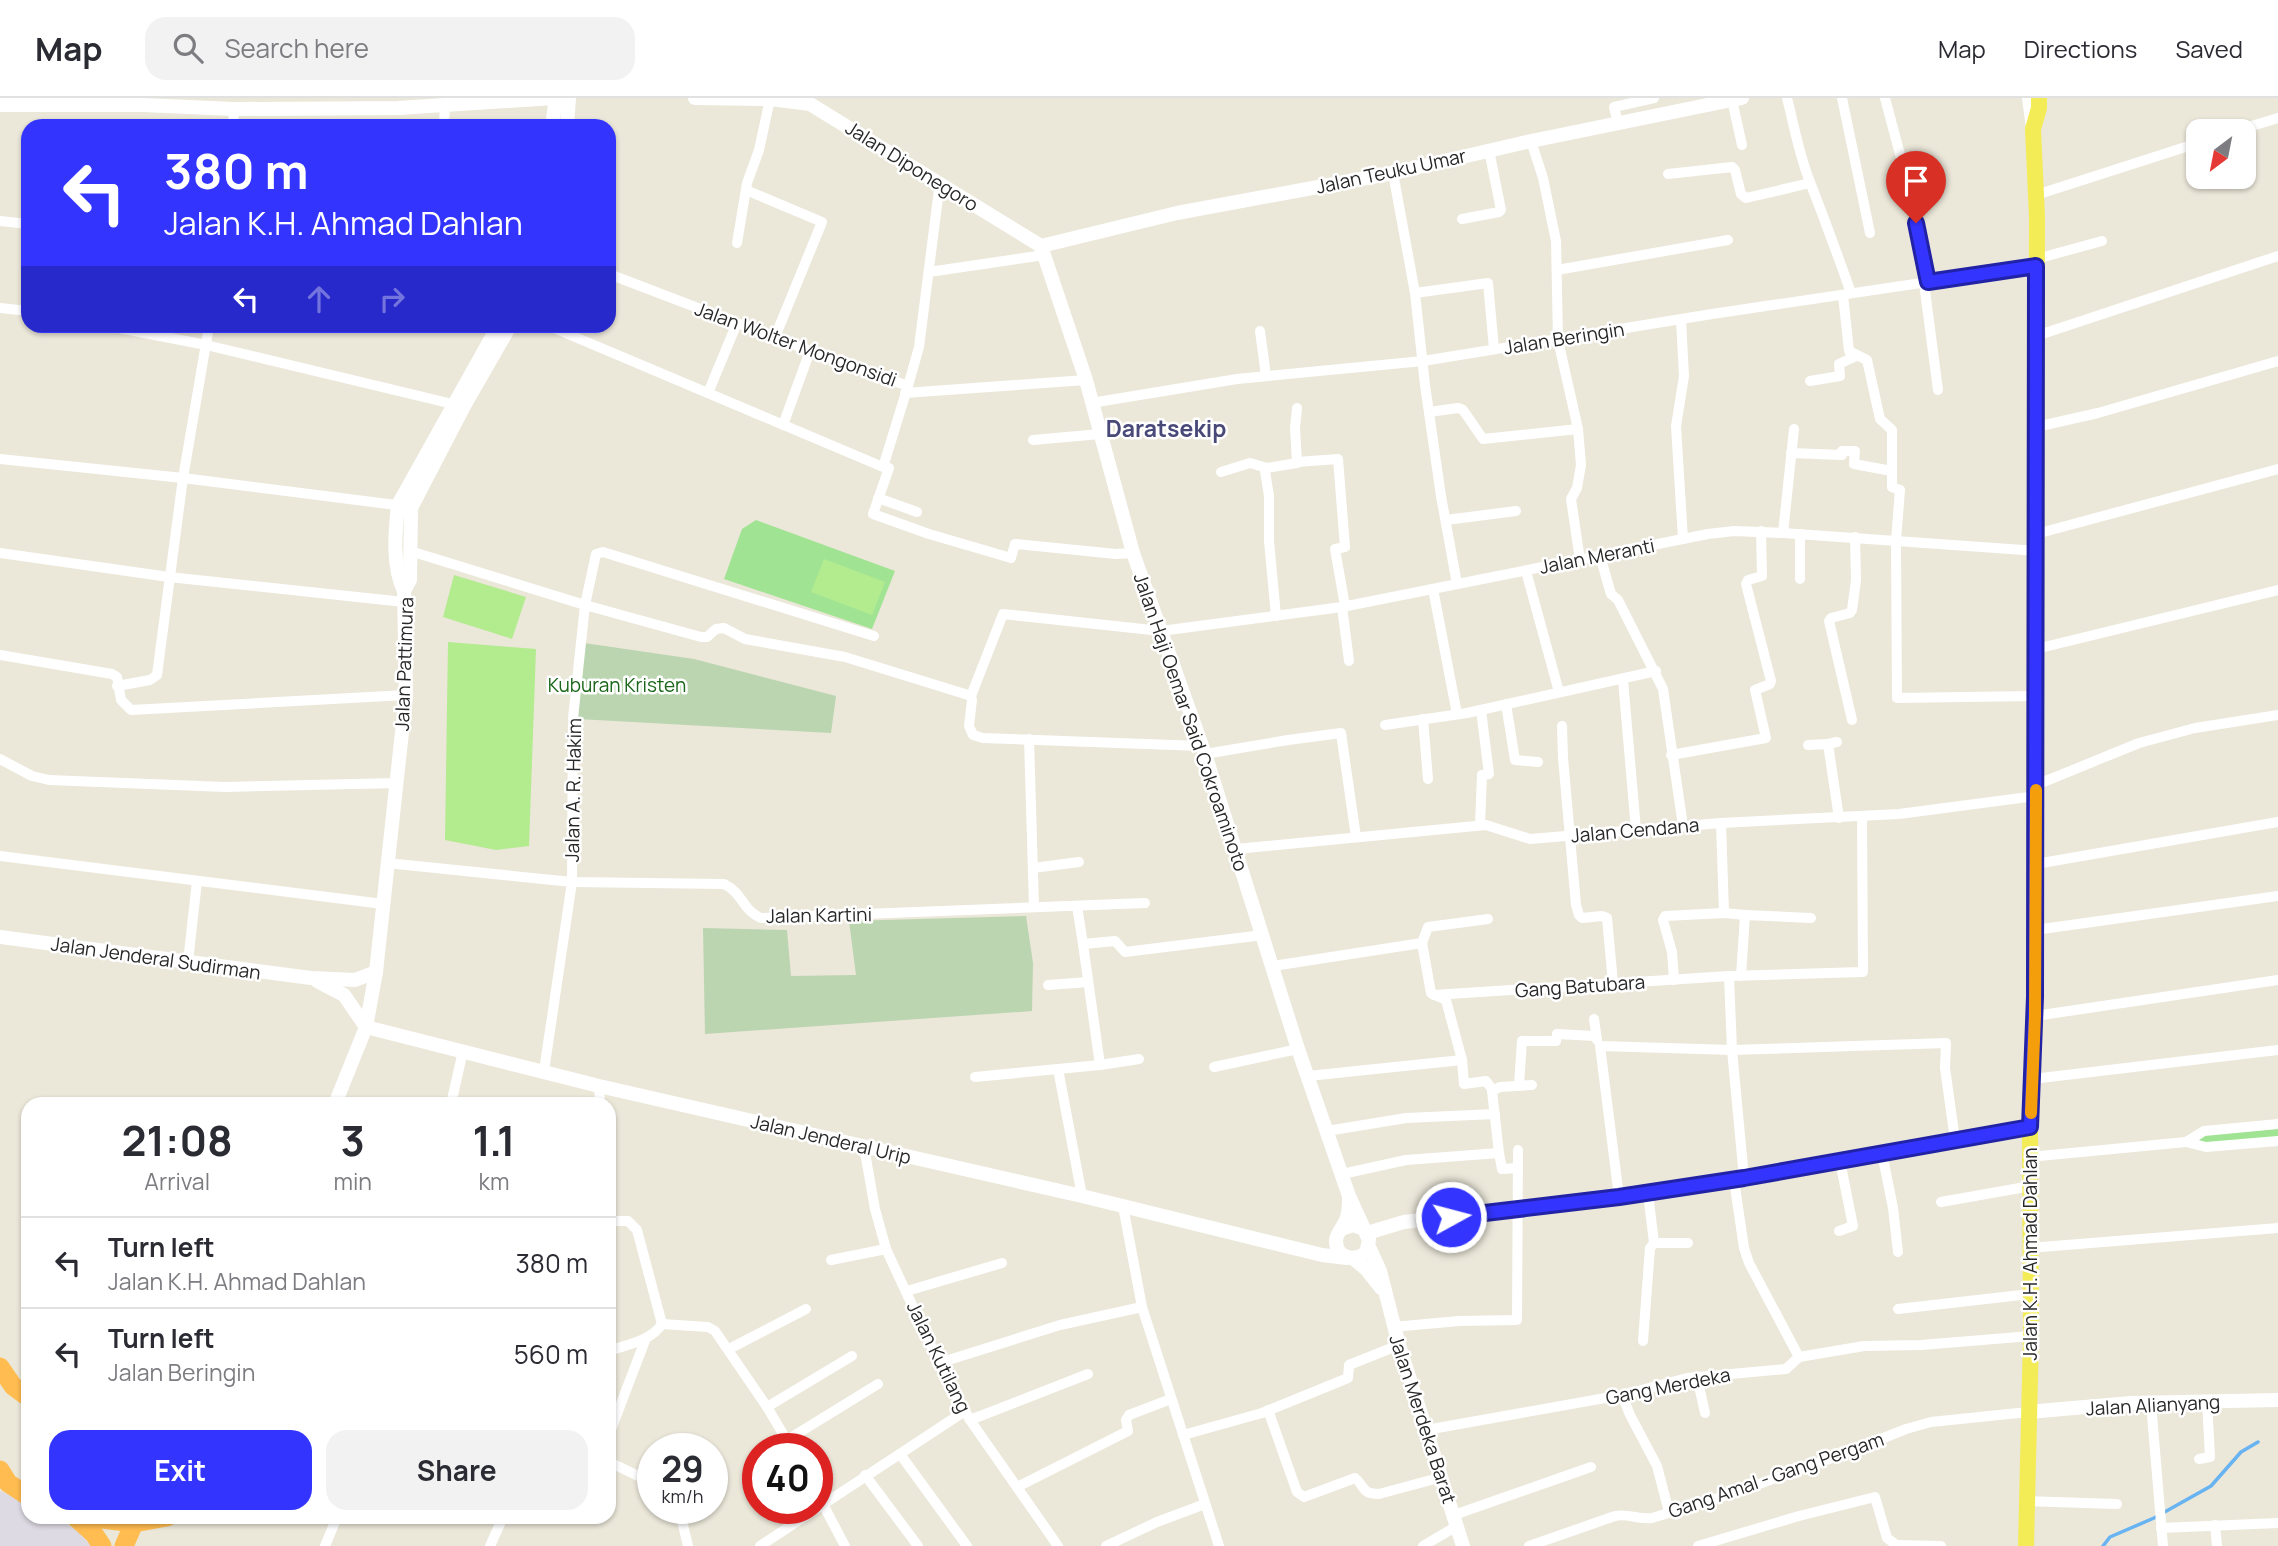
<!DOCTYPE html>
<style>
:root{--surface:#fff;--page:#f2f2f3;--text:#2b2b33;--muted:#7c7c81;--line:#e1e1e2;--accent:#3334fe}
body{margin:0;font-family:Manrope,sans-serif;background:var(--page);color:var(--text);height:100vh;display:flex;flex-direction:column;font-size:26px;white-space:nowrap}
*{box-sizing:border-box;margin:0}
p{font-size:23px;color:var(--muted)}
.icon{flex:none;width:38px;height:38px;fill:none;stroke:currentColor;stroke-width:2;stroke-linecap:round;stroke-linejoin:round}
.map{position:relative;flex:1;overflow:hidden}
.details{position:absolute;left:21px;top:999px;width:595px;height:427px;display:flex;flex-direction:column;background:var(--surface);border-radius:21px;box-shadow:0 2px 5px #0004}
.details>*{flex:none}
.top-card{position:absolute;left:21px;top:21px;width:595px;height:214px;border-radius:21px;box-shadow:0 2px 5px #0004;background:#3334fe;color:#fff;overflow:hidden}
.needle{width:46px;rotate:212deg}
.fabs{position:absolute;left:2186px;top:21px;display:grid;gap:14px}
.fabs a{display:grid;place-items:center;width:70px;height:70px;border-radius:14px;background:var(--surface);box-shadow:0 2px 5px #0004;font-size:35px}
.speed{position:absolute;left:637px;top:1335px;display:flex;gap:14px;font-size:35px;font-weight:700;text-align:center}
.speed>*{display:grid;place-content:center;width:91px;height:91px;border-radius:50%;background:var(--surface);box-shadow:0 2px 5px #0004;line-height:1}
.speed small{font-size:18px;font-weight:400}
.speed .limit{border:10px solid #d22;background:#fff;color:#111}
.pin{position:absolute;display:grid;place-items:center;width:60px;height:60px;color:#fff;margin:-72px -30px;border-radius:50% 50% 50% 0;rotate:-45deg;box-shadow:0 0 7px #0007}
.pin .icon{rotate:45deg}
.me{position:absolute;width:77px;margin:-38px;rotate:83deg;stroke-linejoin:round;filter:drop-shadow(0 0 5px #0008)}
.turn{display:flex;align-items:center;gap:24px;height:147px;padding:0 28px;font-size:32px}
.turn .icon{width:91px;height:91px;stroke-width:2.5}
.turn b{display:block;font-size:49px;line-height:60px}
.lanes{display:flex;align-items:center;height:66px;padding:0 28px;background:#0003;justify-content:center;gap:35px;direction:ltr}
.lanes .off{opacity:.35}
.eta{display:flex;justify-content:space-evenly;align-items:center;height:119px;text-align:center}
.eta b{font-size:42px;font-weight:700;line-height:49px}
.cta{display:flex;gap:14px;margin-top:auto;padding:14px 28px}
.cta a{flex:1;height:80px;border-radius:21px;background:var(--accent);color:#fff;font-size:28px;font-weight:700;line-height:80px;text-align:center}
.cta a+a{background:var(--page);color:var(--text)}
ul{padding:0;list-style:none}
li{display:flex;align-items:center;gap:21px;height:91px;padding:0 28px;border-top:2px solid var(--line)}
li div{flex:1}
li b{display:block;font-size:26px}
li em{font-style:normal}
header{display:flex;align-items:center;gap:42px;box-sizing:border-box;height:98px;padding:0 35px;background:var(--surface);border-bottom:2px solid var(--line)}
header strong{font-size:33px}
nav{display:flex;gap:38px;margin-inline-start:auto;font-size:24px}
.search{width:490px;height:63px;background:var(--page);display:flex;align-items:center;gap:18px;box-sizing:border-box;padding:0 24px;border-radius:21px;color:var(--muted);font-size:26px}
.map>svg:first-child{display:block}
.industrial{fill:#dedae3}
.green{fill:#a0e493}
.cemetery{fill:#bbd5b0}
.pitch{fill:#b3eb8f}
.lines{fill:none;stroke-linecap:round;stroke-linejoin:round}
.stream{stroke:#68b3f1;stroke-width:3.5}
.street{stroke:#fff;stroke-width:10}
.secondary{stroke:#fff;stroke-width:14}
.primary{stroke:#f3ec56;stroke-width:16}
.highway{stroke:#ffbc50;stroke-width:19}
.route-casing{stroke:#2122a5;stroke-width:18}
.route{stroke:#3334fe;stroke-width:12}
.slow{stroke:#f59e0b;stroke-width:12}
.labels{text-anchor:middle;stroke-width:5;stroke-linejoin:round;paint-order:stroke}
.street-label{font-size:19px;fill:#282828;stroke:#fff}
.park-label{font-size:19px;fill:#196618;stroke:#fff}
.quarter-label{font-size:23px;font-weight:bold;fill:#484879;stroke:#fff}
</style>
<header>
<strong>Map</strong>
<div class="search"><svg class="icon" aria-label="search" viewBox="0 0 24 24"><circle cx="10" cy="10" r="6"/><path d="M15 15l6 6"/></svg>Search here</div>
<nav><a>Map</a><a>Directions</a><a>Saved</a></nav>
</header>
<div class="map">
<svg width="2278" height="1448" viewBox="0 0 2278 1448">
<rect width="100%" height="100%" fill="#ebe7d9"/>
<path class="industrial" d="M0 1393 28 1405V1419H53L77 1432 91 1448H0Z"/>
<g class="green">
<path d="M756 422 895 473 872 531 724 481 742 431Z"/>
<path d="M2278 1029V1039L2208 1046 2198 1043 2207 1036Z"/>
</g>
<g class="cemetery">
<path d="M584 545 694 561 836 598 831 635 578 621Z"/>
<path d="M1026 818 1033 865 1032 913 705 936 703 830 787 832 791 878 856 877 849 823Z"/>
</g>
<g class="pitch">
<path d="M824 461 885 484 872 517 811 494Z"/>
<path d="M454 477 526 499 512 541 443 519Z"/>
<path d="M448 544 536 551 529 748 496 752 445 742Z"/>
</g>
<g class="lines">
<path class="stream" d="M2103 1448 2110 1439 2154 1420 2211 1388 2241 1354 2258 1344"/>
<g class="street">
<path d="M1787 0C1794 27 1799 57 1810 84 1824 120 1838 158 1851 195"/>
<path d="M1842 0 1870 135"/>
<path d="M1885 0 1906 79 1928 184"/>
<path d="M1732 2 1742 47"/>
<path d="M1618 25 1614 9 1654 0"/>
<path d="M233 28 234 11"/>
<path d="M444 28 445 7"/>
<path d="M2235 33 2278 20"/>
<path d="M1531 43 1543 80 1556 143 1558 242 1578 331 1581 367 1577 390 1571 401 1580 462"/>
<path d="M1393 75 1415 195 1425 287 1441 398 1457 486"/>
<path d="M1668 76 1732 69 1735 72 1741 96 1746 100 1810 85"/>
<path d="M746 92 822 124 775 239"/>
<path d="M2036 97 2198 45"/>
<path d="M1462 121 1499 114 1501 112 1489 52"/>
<path d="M0 123 28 126"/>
<path d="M737 145 747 85 759 52 770 1"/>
<path d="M2036 161 2102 143"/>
<path d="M1557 172 1728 142"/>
<path d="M929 174 1044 157"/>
<path d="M609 176 813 254 908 288 919 249 940 84"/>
<path d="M1924 185 1938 292"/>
<path d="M1415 195 1488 185 1494 251"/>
<path d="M1843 197 1849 253 1867 262 1880 321 1892 332V389L1900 392 1896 442 1897 600 2035 598"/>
<path d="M0 210 28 213"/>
<path d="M1681 222 1684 278 1676 328 1683 441"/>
<path d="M109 228 206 247 461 308"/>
<path d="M549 228 883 369 908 288"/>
<path d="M1260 233 1266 278"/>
<path d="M2036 238 2278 158"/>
<path d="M1810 283 1840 278 1839 266 1856 258"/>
<path d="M708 295 737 225"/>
<path d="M905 295 1086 282"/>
<path d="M1091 305 1237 281 1423 263 1712 216 2036 168"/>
<path d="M1429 314 1458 310 1463 312 1483 341 1578 331"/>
<path d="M783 327 810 253"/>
<path d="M2036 329 2098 315 2278 263"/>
<path d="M1033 342 1100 336"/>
<path d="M1791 355 1842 357V353H1855L1854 366 1892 373"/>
<path d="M0 361 183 380 404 408"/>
<path d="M1297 364 1338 361 1345 449 1335 451 1345 508"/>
<path d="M889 370 873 416 929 436 1011 460 1015 446 1116 456 1133 455"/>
<path d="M1221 374 1250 365 1267 370"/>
<path d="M878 400 917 414"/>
<path d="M1446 422 1516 413"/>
<path d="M1783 435 1794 331"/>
<path d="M2036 436 2278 371"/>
<path d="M410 453 585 507 573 620 572 784 544 973"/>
<path d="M0 455 169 479 404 504"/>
<path d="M1600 458 1611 496 1618 502 1663 591 1683 728"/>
<path d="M1526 473 1559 594"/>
<path d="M1800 481V436"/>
<path d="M1433 491 1457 616"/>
<path d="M1342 509 1349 563"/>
<path d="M1276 518 1269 443V398L1265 373 1267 370 1297 365 1295 330 1297 310"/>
<path d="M874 538 603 454 596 456 585 507 701 539H707L716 531 724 530 745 541 845 559 965 596 971 598 972 602 969 628 973 637 983 640 1201 648"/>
<path d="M2036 551 2278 492"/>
<path d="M0 557 112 576 117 579 121 602 131 612 406 597"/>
<path d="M1623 582 1636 732"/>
<path d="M117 588 150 582 157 577 183 380 209 228"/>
<path d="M971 598 1003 516 1161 533 1342 509 1708 436 1734 433 1783 435 2036 453"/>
<path d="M1506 606 1515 662 1538 664"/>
<path d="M1423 621 1428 681"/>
<path d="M1852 622 1829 523 1831 520 1850 515 1852 512 1856 482 1855 439"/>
<path d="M1385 627 1467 615 1656 573"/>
<path d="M1562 628 1563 660 1576 807 1579 817 1582 820 1602 818 1607 820 1613 885"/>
<path d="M1029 641 1034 809"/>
<path d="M1837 644 1828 646 1839 720"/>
<path d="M1808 647 1828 646"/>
<path d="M1205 656 1288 642 1341 635 1356 739"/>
<path d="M1671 657 1766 640 1755 592 1770 586 1771 583 1746 486 1748 482 1762 478 1761 433"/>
<path d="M0 661 32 678 49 682 225 689 398 685"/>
<path d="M2036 687 2139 645 2195 630 2278 617"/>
<path d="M1721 725 1724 815"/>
<path d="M1480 727 1482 677 1489 676 1481 612"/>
<path d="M1236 751 1486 727 1530 741 1721 725 1899 716 2036 698"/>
<path d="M0 758 383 806"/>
<path d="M387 765 572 784 724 786C744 796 741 811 761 820L1145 805"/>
<path d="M2036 766 2278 724"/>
<path d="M1033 770 1079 764"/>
<path d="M1077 808 1083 846 1115 843 1125 854 1263 837"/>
<path d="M2035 832 2278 798"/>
<path d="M1422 845 1428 829 1488 821"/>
<path d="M188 864 197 783"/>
<path d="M1273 868 1422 845 1431 895 1434 897 1729 878 1732 952 1744 1080"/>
<path d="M1729 878 1863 874 1862 718"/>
<path d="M1741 878 1745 817 1811 820"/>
<path d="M1674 882 1672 854 1663 822 1665 818 1724 815 1745 817"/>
<path d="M1048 887 1088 884"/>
<path d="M1435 897 1446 902 1462 962 1464 986 1486 983 1492 991"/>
<path d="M2035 918 2278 882"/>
<path d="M1594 921 1597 942"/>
<path d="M1100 967 1139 961"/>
<path d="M1214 969 1298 951"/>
<path d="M1308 978 1462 962"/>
<path d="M975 979 1058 971"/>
<path d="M2032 981 2278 952"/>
<path d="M1519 987 1522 943H1556L1557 936 1595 938"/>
<path d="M599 988 600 1006"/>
<path d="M451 1006 463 953"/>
<path d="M1327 1033 1406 1020 1495 1016"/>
<path d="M2186 1044 2206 1049 2278 1043"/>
<path d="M864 1049 875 1111 886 1151 939 1265 970 1322 1058 1448"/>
<path d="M1499 1055 1502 1071 1518 1070"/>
<path d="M1882 1055 1893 1110 1898 1154"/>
<path d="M2030 1059 2186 1044 2204 1033 2278 1026"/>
<path d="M1342 1076 1406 1062 1499 1055 1492 993 1500 989 1532 987"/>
<path d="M1734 1082 1744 1150 1749 1165 1799 1259"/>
<path d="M1648 1095 1654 1145H1688"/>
<path d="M1082 1098 1058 971 1100 967 1083 846"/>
<path d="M1619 1099 1600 948 1732 952 1946 945 1945 970 1955 1042"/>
<path d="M1941 1104 2031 1088"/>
<path d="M1123 1108 1142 1209 1219 1448"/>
<path d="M609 1123H628L637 1132 662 1226 708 1229 715 1233 767 1309 792 1351"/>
<path d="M1839 1133 1853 1128 1840 1063"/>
<path d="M2030 1150 2278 1130"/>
<path d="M831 1162 886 1151"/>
<path d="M907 1193 1002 1165"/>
<path d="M1898 1211 2030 1196"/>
<path d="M1393 1229 1459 1223 1517 1222 1518 1052"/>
<path d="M1643 1243 1650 1150 1654 1145"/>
<path d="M729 1251 806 1211"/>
<path d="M609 1253C628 1246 651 1243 662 1226"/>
<path d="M939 1265 1060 1227 1142 1209"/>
<path d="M1697 1279 1705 1315"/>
<path d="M1622 1297 1630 1317 1657 1368 1669 1414"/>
<path d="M2151 1305 2163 1448"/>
<path d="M767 1309 852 1258"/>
<path d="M1268 1312 1297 1394 1304 1399 1355 1380C1366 1389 1361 1396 1379 1396L1442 1379"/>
<path d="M970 1322 1088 1276"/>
<path d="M1426 1332 1622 1297 1687 1280 1786 1271 1799 1259 1864 1248 1921 1247 2031 1238"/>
<path d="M609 1337 646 1240"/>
<path d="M1183 1337 1262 1315 1348 1280 1349 1267 1399 1247"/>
<path d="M787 1342 878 1286"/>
<path d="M900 1356 967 1448"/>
<path d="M2199 1361 2210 1359 2207 1303"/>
<path d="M609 1364 653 1385"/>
<path d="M865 1377 918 1448"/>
<path d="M1017 1389 1128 1333 1126 1322 1129 1317 1171 1301"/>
<path d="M817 1395 845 1448"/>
<path d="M2027 1403 2117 1406"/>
<path d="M679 1410 688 1448"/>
<path d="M1454 1417 1591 1369"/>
<path d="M2215 1427 2217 1448"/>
<path d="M2161 1430 2278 1425"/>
<path d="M1897 1447 1941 1448"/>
<path d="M325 1448 337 1419"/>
<path d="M490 1448 503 1419"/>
<path d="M760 1448 965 1313"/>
<path d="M1106 1448 1157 1424 1205 1406"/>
<path d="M1423 1448 1457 1428"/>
<path d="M1529 1448 1615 1418C1628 1415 1639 1422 1652 1420L1731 1396 1846 1355 1906 1331 1931 1324 2028 1314"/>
<path d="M1698 1448 1799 1418 1875 1399 1887 1440 1898 1448"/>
</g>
<g class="secondary">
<path d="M695 0 770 1 810 6 1041 148"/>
<path d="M2029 0 2033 30"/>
<path d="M0 7H144L234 11 398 10 554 0"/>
<path d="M552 28 556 0"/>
<path d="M567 28 569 0"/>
<path d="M1041 148 1086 282 1133 455 1205 656 1298 951 1349 1098 1364 1131"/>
<path d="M1041 148 1177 115 1393 75 1531 43 1742 0"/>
<path d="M404 493C392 468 395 434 398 407L498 228"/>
<path d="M0 839 311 880 355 882 376 874"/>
<path d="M317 883 344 897 366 929"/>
<path d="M366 929 599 988 1082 1098 1322 1157 1347 1160"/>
<path d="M335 1006 366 929 376 874 406 597 404 493 410 482 411 410 464 308 510 228"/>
<path d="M1342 1131 1353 1127 1364 1131 1369 1142 1366 1155C1355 1163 1336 1161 1336 1143 1336 1135 1343 1130 1346 1122 1349 1115 1349 1107 1349 1099"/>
<path d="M1367 1135 1404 1124 1619 1099 1744 1080 2030 1029"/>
<path d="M1369 1149 1380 1173 1399 1247 1463 1448"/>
<path d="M1354 1161 1366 1171 1381 1190"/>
<path d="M2028 1314 2131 1305 2278 1302"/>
</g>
<path class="primary" d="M2026 1448 2031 1238 2030 1029 2035 918 2037 119 2033 31 2039 10V0"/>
<g class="highway">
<path d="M0 1269 13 1288 28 1299"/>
<path d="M0 1372 8 1385 28 1398"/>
<path d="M75 1419 94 1436 102 1448"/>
<path d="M86 1419 134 1425 167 1419"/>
<path d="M124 1448 134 1425"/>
</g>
</g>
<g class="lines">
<defs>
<path id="route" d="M1451 1119 1619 1099 1744 1080 2030 1029 2035 899 2036 168 1928 184 1916 125"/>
</defs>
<use href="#route" class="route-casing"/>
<use href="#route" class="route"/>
<path class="slow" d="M2031 1015 2035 918 2036 692"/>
</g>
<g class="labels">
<g class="street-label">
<text transform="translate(912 68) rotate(32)" y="7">Jalan Diponegoro</text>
<text transform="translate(1391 73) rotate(-12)" y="7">Jalan Teuku Umar</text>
<text transform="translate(1564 240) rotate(-9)" y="7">Jalan Beringin</text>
<text transform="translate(796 246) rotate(20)" y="7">Jalan Wolter Mongonsidi</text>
<text transform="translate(1597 458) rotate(-11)" y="7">Jalan Meranti</text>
<text transform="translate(404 566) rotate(-88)" y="7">Jalan Pattimura</text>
<text transform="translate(1191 624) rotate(71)" y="7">Jalan Haji Oemar Said Cokroaminoto</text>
<text transform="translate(573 692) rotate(-89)" y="7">Jalan A. R. Hakim</text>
<text transform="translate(1635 732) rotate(-5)" y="7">Jalan Cendana</text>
<text transform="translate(819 817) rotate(-1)" y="7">Jalan Kartini</text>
<text transform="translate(156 860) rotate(8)" y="7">Jalan Jenderal Sudirman</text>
<text transform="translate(1580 888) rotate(-4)" y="7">Gang Batubara</text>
<text transform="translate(831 1041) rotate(13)" y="7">Jalan Jenderal Urip</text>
<text transform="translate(2030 1156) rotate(-90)" y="7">Jalan K.H. Ahmad Dahlan</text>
<text transform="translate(939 1259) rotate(64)" y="7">Jalan Kutilang</text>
<text transform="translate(1668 1288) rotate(-11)" y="7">Gang Merdeka</text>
<text transform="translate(2153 1307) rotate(-3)" y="7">Jalan Alianyang</text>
<text transform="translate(1423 1321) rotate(72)" y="7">Jalan Merdeka Barat</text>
<text transform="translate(1776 1377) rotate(-19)" y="7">Gang Amal - Gang Pergam</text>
</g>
<g class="park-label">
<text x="617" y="594">Kuburan Kristen</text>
</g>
<g class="quarter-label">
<text x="1166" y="339">Daratsekip</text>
</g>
</g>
</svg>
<div class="fabs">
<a><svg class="needle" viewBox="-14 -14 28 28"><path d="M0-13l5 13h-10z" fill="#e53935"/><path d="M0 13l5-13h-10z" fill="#7c7c81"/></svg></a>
</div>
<div class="speed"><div>29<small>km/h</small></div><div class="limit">40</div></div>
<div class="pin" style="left:1916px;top:125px;background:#d93025"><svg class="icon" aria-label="arrive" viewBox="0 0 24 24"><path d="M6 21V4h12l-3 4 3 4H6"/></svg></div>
<svg class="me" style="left:1451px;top:1119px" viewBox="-20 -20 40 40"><circle r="17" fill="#3334fe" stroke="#fff" stroke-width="3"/><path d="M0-11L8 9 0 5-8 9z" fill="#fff"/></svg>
<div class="top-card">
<div class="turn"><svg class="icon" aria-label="left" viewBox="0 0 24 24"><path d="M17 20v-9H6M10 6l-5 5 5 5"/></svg><div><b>380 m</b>Jalan K.H. Ahmad Dahlan</div></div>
<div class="lanes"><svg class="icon" aria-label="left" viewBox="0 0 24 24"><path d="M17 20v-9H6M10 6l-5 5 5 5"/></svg><svg class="icon off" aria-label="ahead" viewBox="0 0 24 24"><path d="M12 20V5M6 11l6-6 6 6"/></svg><svg class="icon off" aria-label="right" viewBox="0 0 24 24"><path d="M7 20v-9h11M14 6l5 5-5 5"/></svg></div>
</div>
<section class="details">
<div class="eta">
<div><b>21:08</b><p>Arrival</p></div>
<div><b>3</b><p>min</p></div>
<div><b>1.1</b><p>km</p></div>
</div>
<ul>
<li><svg class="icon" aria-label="left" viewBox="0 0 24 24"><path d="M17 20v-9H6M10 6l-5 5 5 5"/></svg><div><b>Turn left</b><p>Jalan K.H. Ahmad Dahlan</p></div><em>380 m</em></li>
<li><svg class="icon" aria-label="left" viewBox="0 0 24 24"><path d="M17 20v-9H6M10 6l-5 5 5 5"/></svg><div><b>Turn left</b><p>Jalan Beringin</p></div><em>560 m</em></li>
</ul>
<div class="cta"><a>Exit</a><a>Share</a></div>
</section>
</div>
